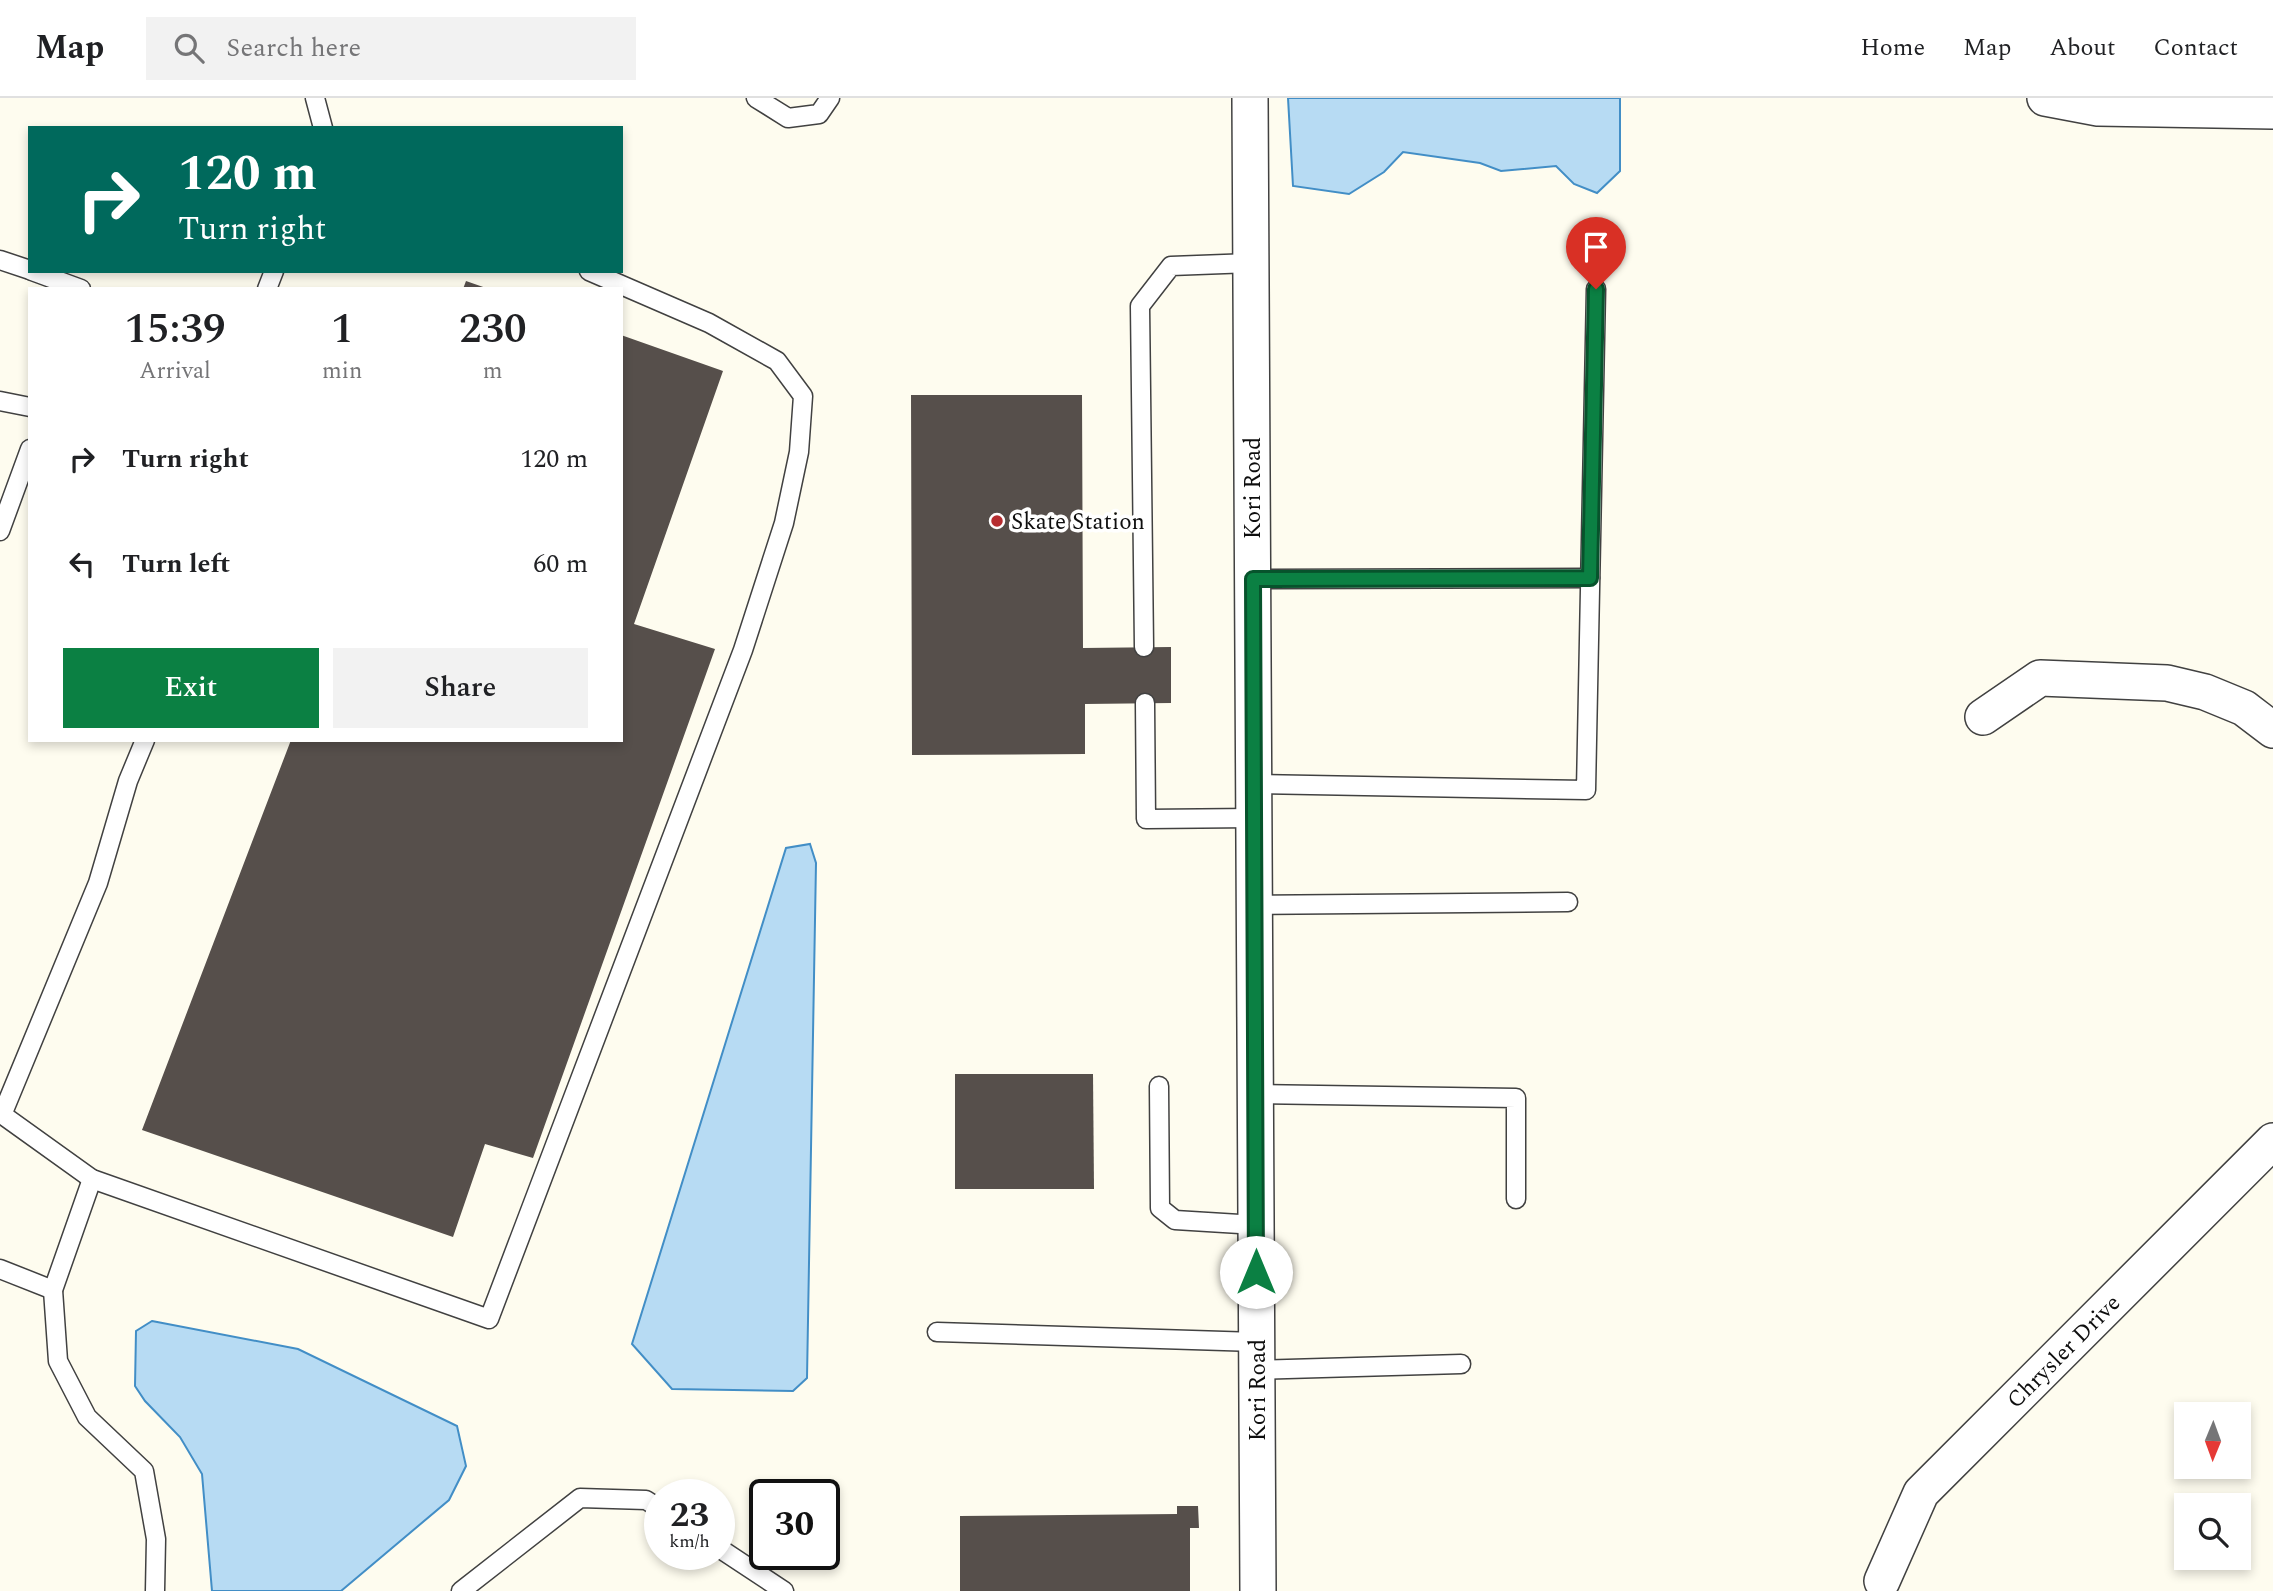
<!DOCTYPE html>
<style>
:root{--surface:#fff;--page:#f2f2f2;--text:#202124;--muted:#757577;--line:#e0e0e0;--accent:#0b8043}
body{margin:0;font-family:Spectral,serif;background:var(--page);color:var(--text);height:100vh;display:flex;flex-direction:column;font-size:26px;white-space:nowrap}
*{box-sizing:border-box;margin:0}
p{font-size:23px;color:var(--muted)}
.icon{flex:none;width:38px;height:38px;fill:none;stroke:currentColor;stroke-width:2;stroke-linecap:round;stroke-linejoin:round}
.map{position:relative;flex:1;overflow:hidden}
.drawer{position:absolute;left:28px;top:189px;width:595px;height:455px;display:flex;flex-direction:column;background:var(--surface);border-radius:0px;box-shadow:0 4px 10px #0003}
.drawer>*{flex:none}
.top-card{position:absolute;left:28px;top:28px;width:595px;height:147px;border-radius:0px;box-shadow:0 4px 10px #0003;background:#00695c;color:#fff;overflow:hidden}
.needle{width:46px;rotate:181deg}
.fabs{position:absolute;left:2174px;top:1304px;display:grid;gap:14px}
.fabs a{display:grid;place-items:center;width:77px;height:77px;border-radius:0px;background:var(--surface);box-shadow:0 4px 10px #0003;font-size:35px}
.speed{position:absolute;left:644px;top:1381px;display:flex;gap:14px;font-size:35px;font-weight:700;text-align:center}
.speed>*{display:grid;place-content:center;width:91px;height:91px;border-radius:50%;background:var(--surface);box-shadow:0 4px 10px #0003;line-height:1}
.speed small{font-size:18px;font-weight:400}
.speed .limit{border:4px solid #111;border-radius:10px;background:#fff;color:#111}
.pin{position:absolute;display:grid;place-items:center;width:60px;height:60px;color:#fff;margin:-72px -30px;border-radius:50% 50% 50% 0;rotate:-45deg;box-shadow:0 0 7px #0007}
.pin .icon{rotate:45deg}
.me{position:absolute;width:77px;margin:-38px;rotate:0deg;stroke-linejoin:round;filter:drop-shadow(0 0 5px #0008)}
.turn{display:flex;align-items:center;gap:24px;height:147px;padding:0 35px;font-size:32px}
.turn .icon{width:91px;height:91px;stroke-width:2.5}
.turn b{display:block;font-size:49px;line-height:60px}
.eta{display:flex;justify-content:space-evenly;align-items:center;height:119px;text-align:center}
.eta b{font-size:42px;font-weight:600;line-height:49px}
.cta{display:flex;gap:14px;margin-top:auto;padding:14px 35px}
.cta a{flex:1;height:80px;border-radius:0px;background:var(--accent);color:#fff;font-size:28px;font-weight:600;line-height:80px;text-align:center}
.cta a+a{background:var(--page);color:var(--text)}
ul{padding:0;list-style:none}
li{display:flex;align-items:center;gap:21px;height:105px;padding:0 35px}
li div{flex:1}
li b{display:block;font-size:26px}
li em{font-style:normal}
header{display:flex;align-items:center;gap:42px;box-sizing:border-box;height:98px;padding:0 35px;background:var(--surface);border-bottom:2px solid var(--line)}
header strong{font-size:33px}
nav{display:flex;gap:38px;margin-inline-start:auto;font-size:24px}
.search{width:490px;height:63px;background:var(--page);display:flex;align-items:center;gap:18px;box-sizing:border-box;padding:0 24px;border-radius:0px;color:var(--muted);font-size:26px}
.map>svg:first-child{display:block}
.water{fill:#b7dbf3;stroke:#428ec6;stroke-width:2}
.building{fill:#564f4b}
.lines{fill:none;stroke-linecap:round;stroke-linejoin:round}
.service-casing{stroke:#414141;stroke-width:21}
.minor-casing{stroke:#414141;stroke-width:38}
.service{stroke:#fff;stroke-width:18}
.minor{stroke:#fff;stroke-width:35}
.route-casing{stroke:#07532c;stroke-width:18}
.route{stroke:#0b8043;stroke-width:12}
.poi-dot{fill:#b62d30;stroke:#fff;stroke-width:2.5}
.labels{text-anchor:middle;stroke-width:7;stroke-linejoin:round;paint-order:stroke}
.street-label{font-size:23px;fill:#0e0e0e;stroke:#fff}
.poi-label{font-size:23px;fill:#0e0e0e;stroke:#fff;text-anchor:start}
</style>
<header>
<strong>Map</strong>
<div class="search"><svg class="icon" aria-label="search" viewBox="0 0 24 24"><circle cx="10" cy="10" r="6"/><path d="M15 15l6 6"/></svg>Search here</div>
<nav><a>Home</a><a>Map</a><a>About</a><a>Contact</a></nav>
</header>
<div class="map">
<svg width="2273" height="1493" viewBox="0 0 2273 1493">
<rect width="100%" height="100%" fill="#fefcef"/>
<g class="water">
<path d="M1288 0H1620V73L1597 95 1574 86 1556 68 1501 73 1480 65 1403 54 1384 74 1349 96 1293 88Z"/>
<path d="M810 746 816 765 807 1280 793 1293 672 1291 632 1246 786 750Z"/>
<path d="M152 1223 298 1251 457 1328 466 1368 449 1402 341 1493H212L202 1376 180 1339 145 1303 135 1288 136 1233Z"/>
</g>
<g class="building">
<path d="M466 183 486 190V191H463Z"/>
<path d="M621 237 723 273 634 526 715 551 533 1060 485 1046 453 1139 142 1032 291 642H621Z"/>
<path d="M911 297H1082L1083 550 1171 549V605L1085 606V656L912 657Z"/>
<path d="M955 976H1093L1094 1091H955Z"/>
<path d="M1177 1408H1198L1199 1430H1190V1493H960V1418L1177 1416Z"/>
</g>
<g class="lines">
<defs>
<g id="service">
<path d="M315 0 323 30"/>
<path d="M756 0 788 20 819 16 830 0"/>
<path d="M0 162 30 172"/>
<path d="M32 173 81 191"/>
<path d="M267 191 274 173"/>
<path d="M0 303 30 309"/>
<path d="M0 433 30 351"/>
<path d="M1253 481 1590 480"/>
<path d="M1144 549 1140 208 1171 168 1251 165"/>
<path d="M1145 605 1146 721 1254 720"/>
<path d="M1254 686 1586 692 1596 191"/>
<path d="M1254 807 1568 804"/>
<path d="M1159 988 1160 1110 1175 1122 1256 1127"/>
<path d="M1255 996 1516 1000V1101"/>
<path d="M0 1015 92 1081 489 1221 743 552 784 425 799 354 803 298 777 263 709 225 589 173"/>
<path d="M2 1017 98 785 128 683 145 642"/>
<path d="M92 1081 53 1192 58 1263 87 1319 144 1373 156 1441 155 1493"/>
<path d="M0 1171 53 1192"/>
<path d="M937 1234 1256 1244"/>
<path d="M1256 1272 1461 1266"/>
<path d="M719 1450 784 1493"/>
<path d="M461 1493 580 1400 646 1402 660 1411"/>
</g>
<g id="minor">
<path d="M1250 0 1258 1493"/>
<path d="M2045 0 2098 10 2273 13"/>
<path d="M1983 619 2040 580 2167 585 2205 594 2244 610 2273 632"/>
<path d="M1882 1483 1921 1395 2273 1043"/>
</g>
</defs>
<use href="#service" class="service-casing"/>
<use href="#minor" class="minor-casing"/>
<use href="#service" class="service"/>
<use href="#minor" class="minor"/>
</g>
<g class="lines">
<defs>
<path id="route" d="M1256 1174 1253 481 1590 480 1596 191"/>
</defs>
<use href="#route" class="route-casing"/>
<use href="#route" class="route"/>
</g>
<circle class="poi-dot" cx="997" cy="423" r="7"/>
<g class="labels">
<g class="street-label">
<text transform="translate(1252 390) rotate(-90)" y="8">Kori Road</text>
<text transform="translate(2063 1253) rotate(-45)" y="8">Chrysler Drive</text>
<text transform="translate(1257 1292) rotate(-90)" y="8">Kori Road</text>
</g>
<g class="poi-label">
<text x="1011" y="431">Skate Station</text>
</g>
</g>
</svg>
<div class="fabs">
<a><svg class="needle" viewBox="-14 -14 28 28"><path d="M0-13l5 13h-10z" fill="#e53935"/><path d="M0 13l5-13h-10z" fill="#757577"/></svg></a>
<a><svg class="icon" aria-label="search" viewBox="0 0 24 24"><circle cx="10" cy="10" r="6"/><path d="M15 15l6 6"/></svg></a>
</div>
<div class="speed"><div>23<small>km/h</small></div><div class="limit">30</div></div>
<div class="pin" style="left:1596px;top:191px;background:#d93025"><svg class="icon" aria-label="arrive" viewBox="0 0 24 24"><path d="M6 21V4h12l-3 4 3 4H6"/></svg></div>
<svg class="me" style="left:1256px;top:1174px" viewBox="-20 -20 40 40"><circle r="19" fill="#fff"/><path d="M0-13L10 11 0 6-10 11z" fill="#0b8043"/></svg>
<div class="top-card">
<div class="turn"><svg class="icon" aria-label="right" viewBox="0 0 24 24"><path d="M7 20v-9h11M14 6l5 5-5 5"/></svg><div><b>120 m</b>Turn right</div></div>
</div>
<section class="drawer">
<div class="eta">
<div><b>15:39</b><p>Arrival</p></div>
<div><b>1</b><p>min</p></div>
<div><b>230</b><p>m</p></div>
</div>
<ul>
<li><svg class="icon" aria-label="right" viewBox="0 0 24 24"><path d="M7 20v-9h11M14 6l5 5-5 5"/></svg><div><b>Turn right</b></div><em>120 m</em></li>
<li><svg class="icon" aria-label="left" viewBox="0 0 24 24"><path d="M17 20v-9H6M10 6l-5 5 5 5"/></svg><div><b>Turn left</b></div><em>60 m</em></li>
</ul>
<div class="cta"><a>Exit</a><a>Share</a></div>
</section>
</div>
